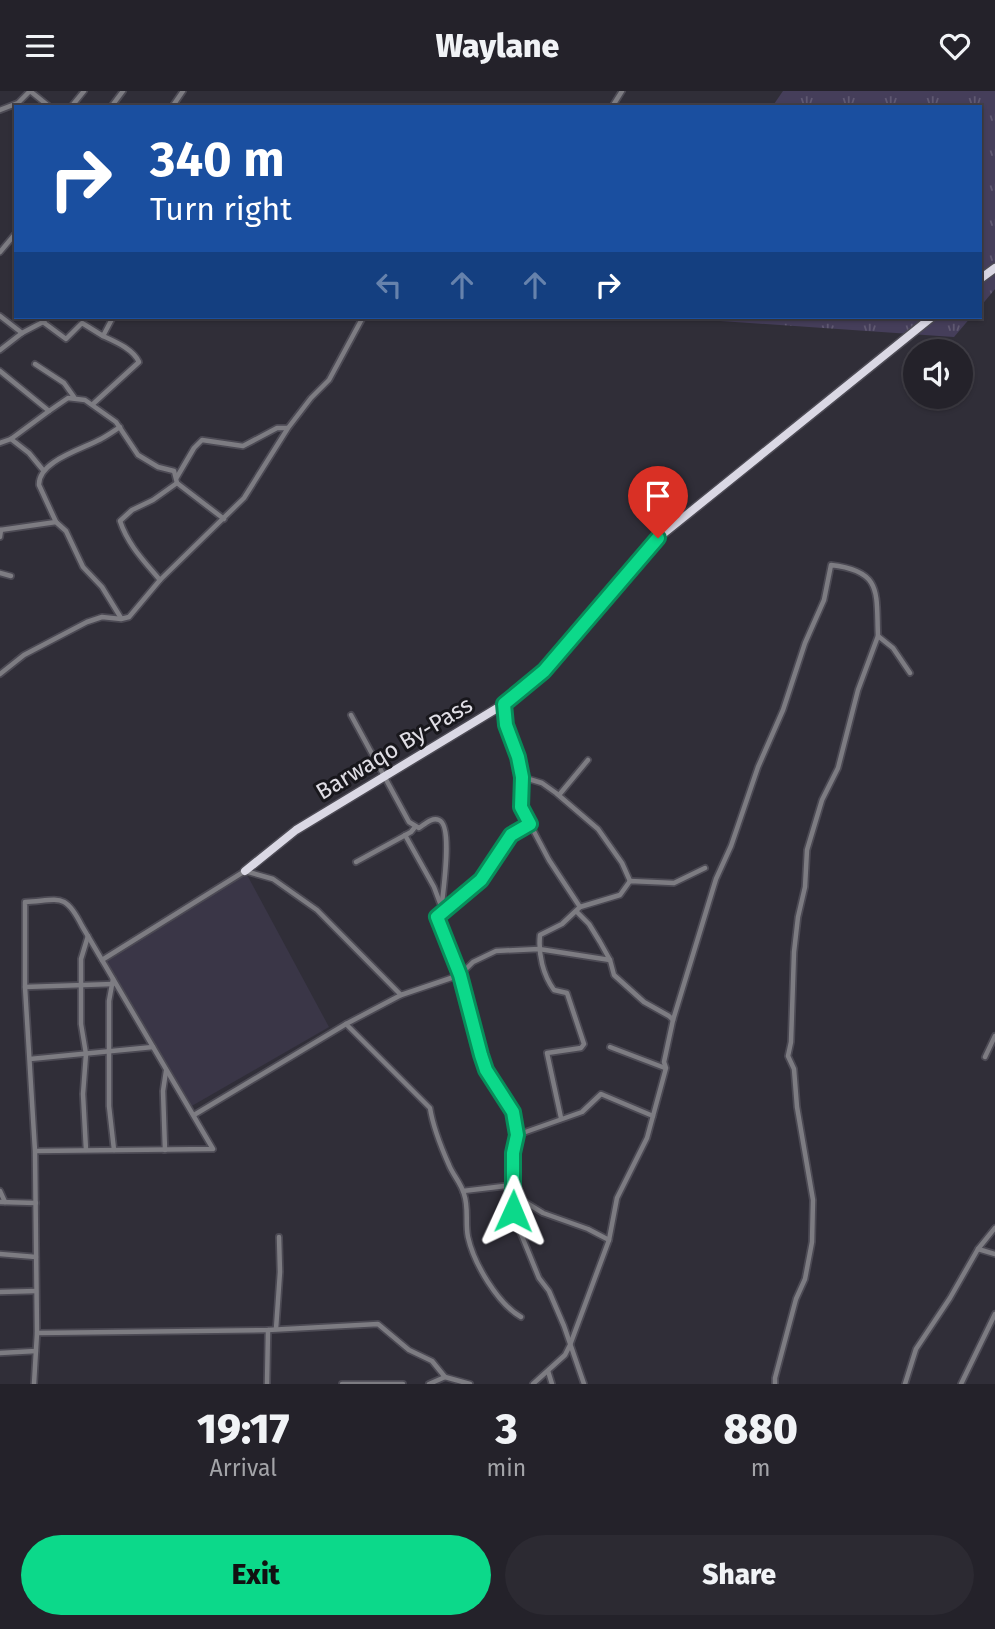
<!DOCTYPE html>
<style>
:root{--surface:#24222a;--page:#2c2a32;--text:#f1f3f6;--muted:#a3a4a8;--line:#413f47;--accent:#0cd98a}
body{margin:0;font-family:"Fira Sans",sans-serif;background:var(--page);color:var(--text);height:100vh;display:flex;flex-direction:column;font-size:26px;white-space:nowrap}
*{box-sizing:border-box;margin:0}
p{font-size:23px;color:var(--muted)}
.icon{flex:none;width:38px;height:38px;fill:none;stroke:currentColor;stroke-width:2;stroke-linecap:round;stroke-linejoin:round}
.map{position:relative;height:1293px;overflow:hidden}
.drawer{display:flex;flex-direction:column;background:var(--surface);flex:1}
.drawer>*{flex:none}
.banner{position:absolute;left:14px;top:14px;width:968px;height:214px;border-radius:0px;box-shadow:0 2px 5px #0004,0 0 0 2px var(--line);background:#1a4fa0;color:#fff;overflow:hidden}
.controls{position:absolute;left:903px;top:248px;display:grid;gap:14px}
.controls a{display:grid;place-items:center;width:70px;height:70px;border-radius:50%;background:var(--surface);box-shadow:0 2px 5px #0004,0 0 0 2px var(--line);font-size:35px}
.pin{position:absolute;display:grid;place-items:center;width:60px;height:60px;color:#fff;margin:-72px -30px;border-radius:50% 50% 50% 0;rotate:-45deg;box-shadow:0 0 7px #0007}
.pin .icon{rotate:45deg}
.me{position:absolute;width:77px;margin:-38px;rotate:1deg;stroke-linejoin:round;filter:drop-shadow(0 0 5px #0008)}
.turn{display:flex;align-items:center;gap:24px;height:147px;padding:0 21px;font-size:32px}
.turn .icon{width:91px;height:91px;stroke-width:2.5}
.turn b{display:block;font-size:49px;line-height:60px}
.lanes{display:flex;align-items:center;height:66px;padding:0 21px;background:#0003;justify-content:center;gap:35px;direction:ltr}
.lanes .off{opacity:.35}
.eta{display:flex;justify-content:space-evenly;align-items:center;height:119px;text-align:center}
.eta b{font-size:42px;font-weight:800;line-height:49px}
.primary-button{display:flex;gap:14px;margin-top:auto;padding:14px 21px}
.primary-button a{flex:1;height:80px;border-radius:42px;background:var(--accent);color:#111;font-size:28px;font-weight:800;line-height:80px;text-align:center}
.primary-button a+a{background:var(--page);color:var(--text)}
header{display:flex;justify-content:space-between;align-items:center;height:91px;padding:0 21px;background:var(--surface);font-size:32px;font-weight:800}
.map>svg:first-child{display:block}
.built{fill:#3a3647}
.grass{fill:url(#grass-tufts)}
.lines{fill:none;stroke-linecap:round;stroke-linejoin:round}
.minor-casing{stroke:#4c4a54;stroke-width:8}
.trunk-casing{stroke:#4c4a54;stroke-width:11}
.minor{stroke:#7d7c82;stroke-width:4.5}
.trunk{stroke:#dad8e4;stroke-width:8}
.route-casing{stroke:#088d5a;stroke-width:18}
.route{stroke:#0cd98a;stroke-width:12}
.labels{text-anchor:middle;stroke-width:6;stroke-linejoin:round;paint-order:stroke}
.street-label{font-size:23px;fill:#e0dee5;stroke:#18171c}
</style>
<header><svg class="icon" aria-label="menu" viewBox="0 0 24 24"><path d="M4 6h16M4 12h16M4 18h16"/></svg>Waylane<svg class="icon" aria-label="heart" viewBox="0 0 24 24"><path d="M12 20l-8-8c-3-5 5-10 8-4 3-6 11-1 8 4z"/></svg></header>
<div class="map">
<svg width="995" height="1293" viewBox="0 0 995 1293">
<defs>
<pattern id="grass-tufts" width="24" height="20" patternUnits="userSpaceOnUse" patternTransform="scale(1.75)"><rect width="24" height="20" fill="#453e5a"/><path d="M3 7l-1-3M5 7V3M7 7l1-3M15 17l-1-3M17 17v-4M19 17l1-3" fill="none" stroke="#605972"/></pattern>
</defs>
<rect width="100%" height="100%" fill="#302e38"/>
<path class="built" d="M245 780 329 936 190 1016 101 866Z"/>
<g class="grass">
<path d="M783 0H995V198L980 216V16H772Z"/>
<path d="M663 226H971L954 246Z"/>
</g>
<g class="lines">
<defs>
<g id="minor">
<path d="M30 0 50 16"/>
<path d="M71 16 84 0"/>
<path d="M111 16 123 0"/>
<path d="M172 16 183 0"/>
<path d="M612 16 622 0"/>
<path d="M0 19 18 12 30 0"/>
<path d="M0 161 16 142"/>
<path d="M0 225 22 242"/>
<path d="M43 231 66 248 82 232 103 245 113 226"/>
<path d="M0 259 22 242 43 231 48 226"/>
<path d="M35 273 64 292 74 306"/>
<path d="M0 280 49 320 68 307 85 309 116 331 138 364 158 376 174 380 177 392 224 428"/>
<path d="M93 313 139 271C133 258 116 251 103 245"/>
<path d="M11 348 29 362 43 379"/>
<path d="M0 352 11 348 49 320"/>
<path d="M177 386 194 357 202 349 243 355 277 337H287"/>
<path d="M56 431 39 394C38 370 83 358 101 348 107 345 114 340 120 336"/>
<path d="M0 439 56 431 66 440 83 476 102 496 121 527"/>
<path d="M0 446 1 439"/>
<path d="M0 482 11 485"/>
<path d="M160 489C144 470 128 454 120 430L132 419 153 409 177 392"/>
<path d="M0 583 24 564 87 531 102 526 121 528 129 526 160 489 244 407 288 337 311 307 329 289 363 226"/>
<path d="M504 613 506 634 516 660 522 686 521 716 549 769 580 816"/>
<path d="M351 624 409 731 419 737C425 733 432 726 439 729 454 735 442 806 441 821"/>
<path d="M522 686 542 692 556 702 598 738 622 772 630 790"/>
<path d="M559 704 588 669"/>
<path d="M530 733 511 744 481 789 437 826 460 884 481 964 487 979 513 1021 517 1044 513 1062 512 1103 517 1133 539 1187 549 1200 564 1235 584 1293"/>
<path d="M405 744 434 796 440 812"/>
<path d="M356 771 411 741 415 736"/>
<path d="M577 821 589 833 600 851 610 869 614 884 644 911 669 925 673 929"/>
<path d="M102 869 245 780 273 788 317 819 401 904"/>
<path d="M113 888 109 910V1015L114 1059"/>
<path d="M25 896 113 893"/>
<path d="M346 933 430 1017C433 1036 441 1056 449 1074 453 1084 461 1092 464 1103 469 1117 465 1132 468 1146 474 1173 498 1213 521 1226"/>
<path d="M610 956 665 977"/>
<path d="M985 966 995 945"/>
<path d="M30 968 153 956"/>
<path d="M194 1024 346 933 401 904 460 884 473 871 496 860 539 858 610 869"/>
<path d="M561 1027 547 962 581 957 584 953 567 902 554 899C543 884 538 863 540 844L562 833 580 816 620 804 630 790 674 792 705 777"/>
<path d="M517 1044 582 1021 601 1003 653 1025"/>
<path d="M86 1059 83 1003 86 963 81 933V868L88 845"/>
<path d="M165 1059 163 1000 166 980"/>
<path d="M0 1100 5 1111"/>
<path d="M463 1100 513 1094"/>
<path d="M512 1103 543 1122 588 1138 609 1149"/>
<path d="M0 1111 36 1112"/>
<path d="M978 1158 995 1163"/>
<path d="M0 1163 36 1166"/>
<path d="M0 1201 36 1200"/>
<path d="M276 1238 280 1181 279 1146"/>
<path d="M37 1242 268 1239 378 1233 409 1259 432 1270 445 1286 470 1293"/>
<path d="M0 1262 36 1260"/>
<path d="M548 1280 552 1293"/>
<path d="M34 1293 37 1242 35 1060 25 896V811C60 809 65 801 82 835L213 1058 35 1060"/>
<path d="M267 1293 268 1239"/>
<path d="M342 1293H403"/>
<path d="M429 1293 445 1286"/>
<path d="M533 1293 565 1264 570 1254 609 1149 617 1107 647 1047 666 977 664 971 673 929 716 788 731 755 758 676 783 619 805 552 824 509 831 474C883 480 876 502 878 545L893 557 910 582"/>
<path d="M775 1293V1287L796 1208 805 1188 812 1151 813 1109 797 1016 794 978 788 965 791 951 794 861 798 826 805 796 807 759 822 709 838 677 858 599 878 545"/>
<path d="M905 1293 916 1258 950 1207 978 1158 995 1137"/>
<path d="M961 1293 995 1223"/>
</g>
<g id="trunk">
<path d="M980 188 995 177"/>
<path d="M245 780 296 739 504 613 544 580 658 447 932 226"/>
</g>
</defs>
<use href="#minor" class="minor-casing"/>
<use href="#trunk" class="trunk-casing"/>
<use href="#minor" class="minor"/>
<use href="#trunk" class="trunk"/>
</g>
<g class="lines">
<defs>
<path id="route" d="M513 1120V1062L517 1044 513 1021 486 979 481 964 460 884 437 826 481 789 511 744 530 733 521 716 522 686 518 666 506 634 504 613 544 580 658 447"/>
</defs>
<use href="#route" class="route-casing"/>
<use href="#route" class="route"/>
</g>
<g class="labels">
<g class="street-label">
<text transform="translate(394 657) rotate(-31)" y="8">Barwaqo By-Pass</text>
</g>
</g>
</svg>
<div class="controls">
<a><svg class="icon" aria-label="sound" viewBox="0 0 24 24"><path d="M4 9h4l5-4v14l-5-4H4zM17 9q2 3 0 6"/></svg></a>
</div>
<div class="pin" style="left:658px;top:447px;background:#d93025"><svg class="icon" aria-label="arrive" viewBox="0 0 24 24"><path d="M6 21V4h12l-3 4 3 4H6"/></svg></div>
<svg class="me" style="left:513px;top:1120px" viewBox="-20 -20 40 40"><path d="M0-17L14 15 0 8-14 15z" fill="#0cd98a" stroke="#fff" stroke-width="4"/></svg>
<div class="banner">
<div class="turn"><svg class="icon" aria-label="right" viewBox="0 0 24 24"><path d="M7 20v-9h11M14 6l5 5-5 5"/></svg><div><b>340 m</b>Turn right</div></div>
<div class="lanes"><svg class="icon off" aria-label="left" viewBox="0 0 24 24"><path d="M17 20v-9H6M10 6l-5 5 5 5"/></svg><svg class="icon off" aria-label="ahead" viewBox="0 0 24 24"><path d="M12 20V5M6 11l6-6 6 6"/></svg><svg class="icon off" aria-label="ahead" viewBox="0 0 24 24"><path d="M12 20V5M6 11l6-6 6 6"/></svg><svg class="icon" aria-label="right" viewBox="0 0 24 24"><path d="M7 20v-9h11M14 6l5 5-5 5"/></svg></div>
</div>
</div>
<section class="drawer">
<div class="eta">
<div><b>19:17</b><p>Arrival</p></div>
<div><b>3</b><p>min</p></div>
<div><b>880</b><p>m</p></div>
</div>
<div class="primary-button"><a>Exit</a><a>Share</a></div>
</section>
